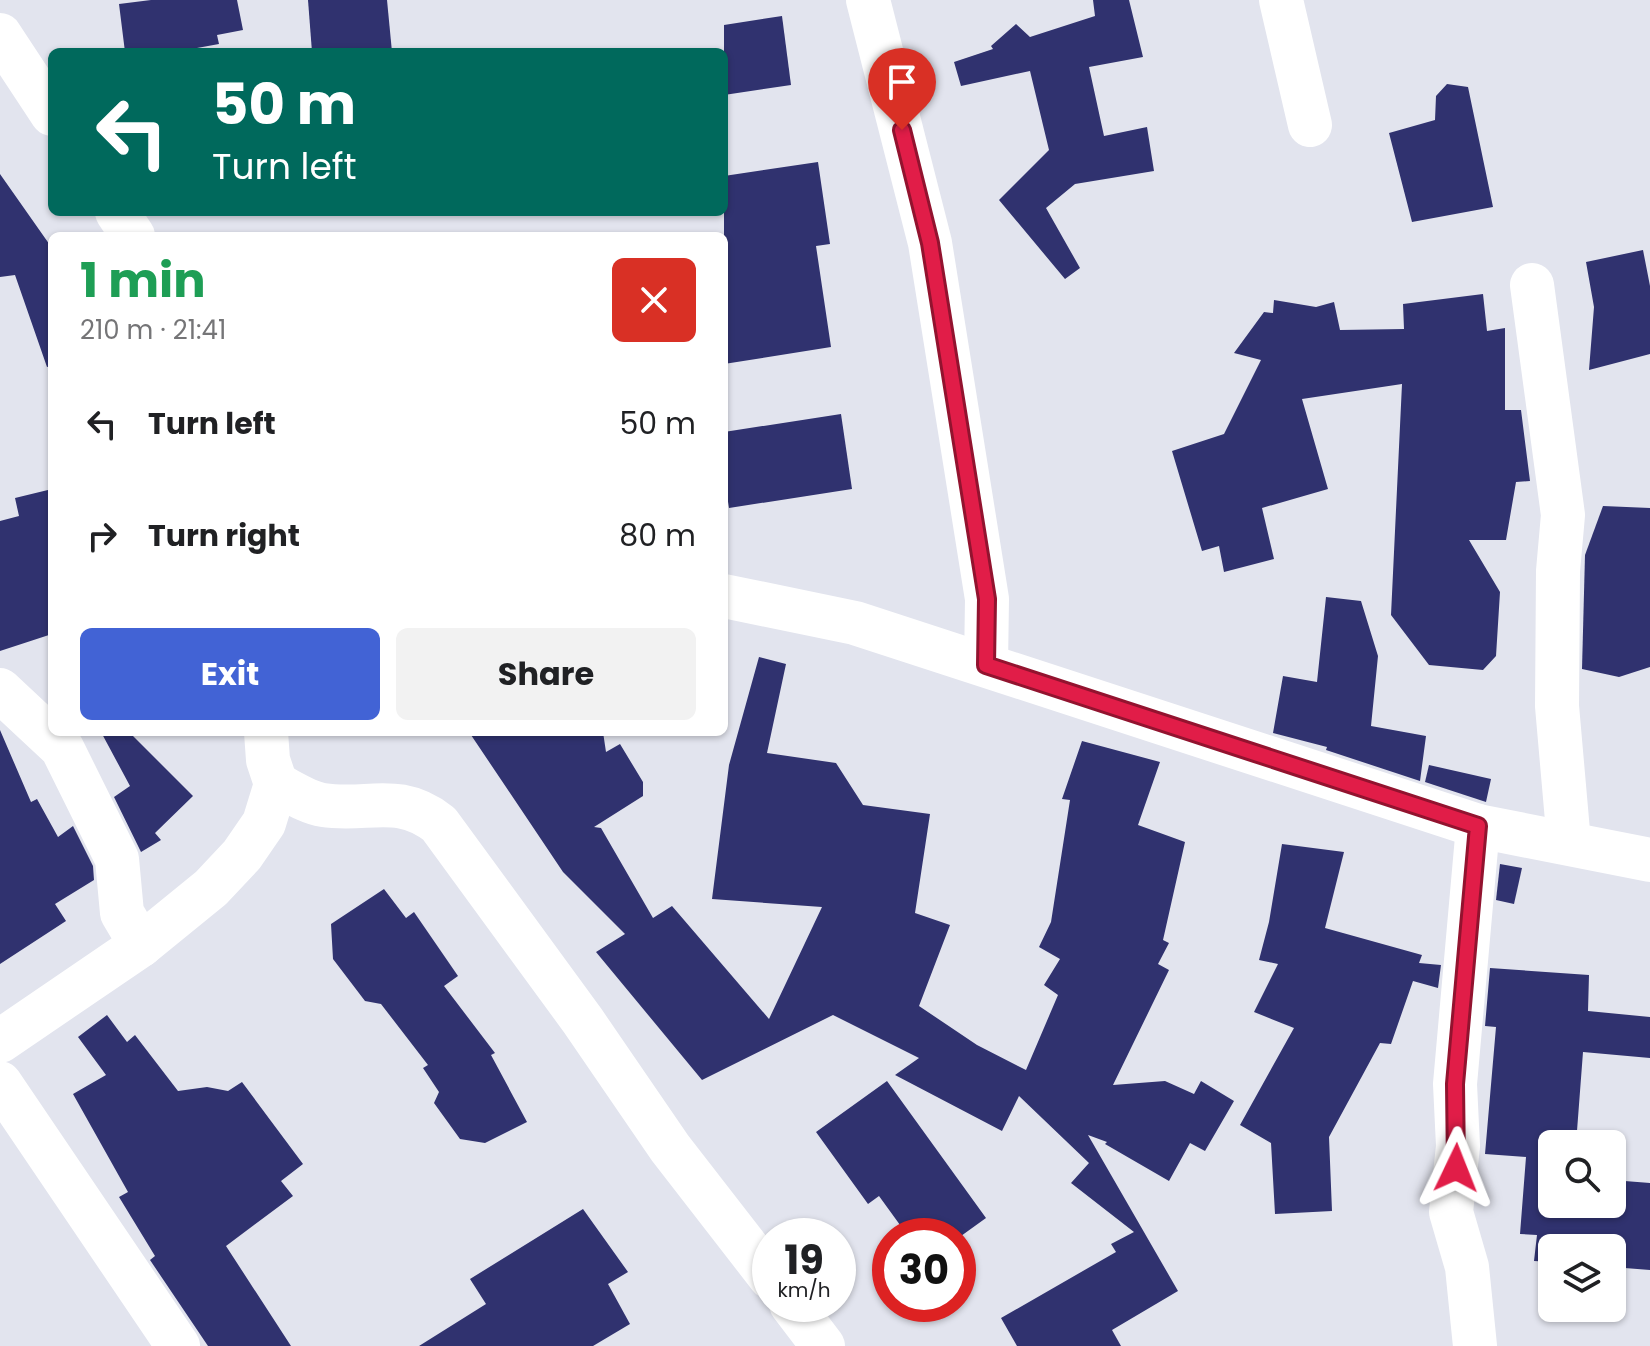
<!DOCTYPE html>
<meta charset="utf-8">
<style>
:root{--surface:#fff;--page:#f2f2f2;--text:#202124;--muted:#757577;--accent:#4263d5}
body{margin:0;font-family:Poppins,sans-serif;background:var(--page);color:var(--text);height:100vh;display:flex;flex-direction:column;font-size:30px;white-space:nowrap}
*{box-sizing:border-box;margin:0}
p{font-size:26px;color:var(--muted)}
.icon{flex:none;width:44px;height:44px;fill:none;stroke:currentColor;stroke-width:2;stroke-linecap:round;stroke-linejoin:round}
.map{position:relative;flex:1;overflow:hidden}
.drawer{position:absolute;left:48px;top:232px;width:680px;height:504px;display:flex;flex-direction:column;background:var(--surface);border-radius:12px;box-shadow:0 2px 6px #0004}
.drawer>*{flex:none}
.guide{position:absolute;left:48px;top:48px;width:680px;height:168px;border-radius:12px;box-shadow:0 2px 6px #0004;background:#00695c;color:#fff;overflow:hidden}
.controls{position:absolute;left:1538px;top:1130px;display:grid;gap:16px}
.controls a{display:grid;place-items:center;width:88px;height:88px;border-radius:12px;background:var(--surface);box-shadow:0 2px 6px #0004;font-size:40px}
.speed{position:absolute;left:752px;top:1218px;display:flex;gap:16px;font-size:40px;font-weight:700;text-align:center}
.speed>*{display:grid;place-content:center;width:104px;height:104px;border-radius:50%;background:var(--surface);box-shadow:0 2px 6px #0004;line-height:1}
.speed small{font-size:20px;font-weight:400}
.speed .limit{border:12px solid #d22;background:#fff;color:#111}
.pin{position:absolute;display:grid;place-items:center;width:68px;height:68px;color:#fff;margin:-82px -34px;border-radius:50% 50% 50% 0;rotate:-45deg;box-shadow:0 0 8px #0007}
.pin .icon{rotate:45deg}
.me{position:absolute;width:88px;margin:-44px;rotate:2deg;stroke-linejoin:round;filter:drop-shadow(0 0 6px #0008)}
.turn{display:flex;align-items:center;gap:28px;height:168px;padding:0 32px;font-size:36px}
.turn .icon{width:104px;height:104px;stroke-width:2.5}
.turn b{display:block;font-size:56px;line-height:68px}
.round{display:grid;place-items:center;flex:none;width:84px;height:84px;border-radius:12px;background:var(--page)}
.overview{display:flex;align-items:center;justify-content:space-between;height:136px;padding:0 32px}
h1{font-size:48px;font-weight:700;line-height:60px;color:#1e9e55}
.primary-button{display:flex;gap:16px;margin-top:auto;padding:16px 32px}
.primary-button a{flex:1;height:92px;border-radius:12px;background:var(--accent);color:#fff;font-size:32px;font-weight:700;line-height:92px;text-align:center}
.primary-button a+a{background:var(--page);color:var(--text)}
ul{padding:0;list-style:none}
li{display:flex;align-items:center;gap:24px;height:112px;padding:0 32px}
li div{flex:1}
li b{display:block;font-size:30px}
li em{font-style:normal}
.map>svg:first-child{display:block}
.building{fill:#30326f}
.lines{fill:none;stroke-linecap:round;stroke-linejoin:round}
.minor{stroke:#fff;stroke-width:44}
.route-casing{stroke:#92132f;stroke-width:20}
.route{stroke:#e11d48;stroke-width:14}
</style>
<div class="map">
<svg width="1650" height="1346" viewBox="0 0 1650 1346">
<rect width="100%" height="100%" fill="#e2e4ee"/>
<g class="building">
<path d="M151 0H237L243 30 217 35 219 44 197 48 198 52H125L119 4Z"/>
<path d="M308 0H387L392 52H312Z"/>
<path d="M1093 0H1129L1143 57 1089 67 1104 136 1147 127 1154 171 1075 184 1046 208 1080 268 1065 279 999 200 1049 150 1030 71 961 86 954 62 993 49 991 46 1016 24 1030 37 1095 16Z"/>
<path d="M782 16 791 85 724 95V25Z"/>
<path d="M1447 84 1468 87 1493 207 1412 222 1389 133 1435 120 1436 96Z"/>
<path d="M818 162 830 244 816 246 831 347 724 364V176Z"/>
<path d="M0 174 52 248V366L47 367 15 275 0 277Z"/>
<path d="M1643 250 1650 286V354L1589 370 1594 307 1586 262Z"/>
<path d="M1483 294 1487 331 1505 328V410H1521L1530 481 1516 482 1506 540H1469L1500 592 1496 656 1483 670 1429 665 1391 615 1402 384 1302 399 1328 489 1262 508 1274 559 1224 572 1219 546 1202 551 1172 451 1224 434 1261 360 1234 353 1264 312 1273 313 1274 300 1316 307 1334 302 1340 330 1404 329 1403 304Z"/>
<path d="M841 414 852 489 729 508 724 476V432Z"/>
<path d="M52 489V634L0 651V521L19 516 15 498Z"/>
<path d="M1603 506 1650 508V667L1619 677 1582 669 1585 555Z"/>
<path d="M1326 597 1361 601 1378 656 1371 726 1426 736 1420 781 1326 750 1327 747 1273 733 1283 676 1317 682Z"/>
<path d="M759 657 786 664 767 753 836 763 863 805 930 814 915 913 950 925 919 1006 977 1045 1026 1070 1058 995 1044 985 1060 959 1039 947 1051 922 1070 800 1062 799 1082 741 1160 762 1138 825 1185 842 1163 940 1169 943 1158 964 1169 970 1113 1085 1165 1081 1194 1094 1201 1081 1234 1101 1205 1151 1190 1143 1169 1181 1105 1144 1107 1142 1088 1135 1178 1291 1112 1330 1121 1346H1017L1001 1318 1116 1252 1111 1244 1134 1232 1071 1183 1089 1163 1019 1096 1002 1131 895 1075 919 1058 833 1015 702 1080 596 952 625 934 563 872 469 732H603L606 752 620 744 643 782V796L594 827 601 828 653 918 672 906 769 1019 822 907 712 899 729 765Z"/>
<path d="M0 730 31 802 37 799 58 837 73 826 93 866 94 880 55 904 66 921 0 964Z"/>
<path d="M101 732H129L193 796 155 833 161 840 141 852 114 797 130 786Z"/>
<path d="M1429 765 1491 779 1486 802 1425 782Z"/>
<path d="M1282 844 1344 852 1325 928 1422 955 1419 963 1441 965 1438 988 1413 981 1391 1044 1380 1043 1329 1137 1332 1211 1275 1214 1271 1143 1240 1125 1294 1028 1254 1012 1278 964 1259 960 1269 922Z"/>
<path d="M1500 864 1522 868 1514 904 1496 900Z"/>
<path d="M384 889 406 918 414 912 458 976 444 986 495 1053 491 1055 527 1122 485 1143 460 1139 434 1103 439 1092 423 1068 428 1065 381 1004 365 1001 333 959 331 924Z"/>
<path d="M1490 968 1589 975 1588 1011 1650 1017V1058L1583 1052 1576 1144H1552V1204H1612V1180L1650 1183V1270L1612 1267V1248H1552V1262L1534 1261 1537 1235 1520 1234 1526 1157 1485 1154 1496 1027 1485 1026Z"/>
<path d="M107 1015 127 1042 135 1035 178 1091 207 1087 228 1091 242 1082 303 1164 281 1181 293 1196 226 1246 291 1346H208L150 1260 155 1256 119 1197 128 1192 73 1094 106 1075 78 1037Z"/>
<path d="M887 1081 986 1218 961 1236H908L879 1196 868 1204 816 1132Z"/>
<path d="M583 1209 628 1272 608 1284 630 1324 593 1346H419L486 1304 470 1279Z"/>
</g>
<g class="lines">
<g class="minor">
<path d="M868 0 930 243 987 599 986 665"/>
<path d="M1281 0 1310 125"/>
<path d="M0 35 52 114"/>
<path d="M117 212 133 236"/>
<path d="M1532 285 1563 515 1558 571 1557 706 1569 843"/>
<path d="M724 596 855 623 1478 826 1650 860"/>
<path d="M0 690 62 748 117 859 122 913 141 945"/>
<path d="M276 784C290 791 308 803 323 805 368 812 398 792 439 824L583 1021 670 1148 770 1277"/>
<path d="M0 1041 141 945 211 888 242 855 264 823 276 784 268 760 266 732"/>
<path d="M0 1083 178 1346"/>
<path d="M791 1304 823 1346"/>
<path d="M1475 1346 1467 1267 1451 1212 1458 1146 1455 1084 1478 826"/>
</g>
</g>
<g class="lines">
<defs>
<path id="route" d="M902 130 930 243 987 599 986 665 1478 826 1455 1084 1456 1168"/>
</defs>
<use href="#route" class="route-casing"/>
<use href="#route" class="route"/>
</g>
</svg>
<div class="controls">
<a><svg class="icon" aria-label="search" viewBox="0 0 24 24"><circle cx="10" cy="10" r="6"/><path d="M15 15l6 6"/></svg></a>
<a><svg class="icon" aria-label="layers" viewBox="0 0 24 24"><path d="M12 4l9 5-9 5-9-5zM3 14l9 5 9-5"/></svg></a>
</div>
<div class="speed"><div>19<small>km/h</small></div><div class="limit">30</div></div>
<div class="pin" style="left:902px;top:130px;background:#d93025"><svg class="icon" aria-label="arrive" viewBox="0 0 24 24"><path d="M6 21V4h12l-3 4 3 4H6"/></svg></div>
<svg class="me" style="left:1456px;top:1168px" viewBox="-20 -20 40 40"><path d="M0-17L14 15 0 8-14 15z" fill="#e11d48" stroke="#fff" stroke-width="4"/></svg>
<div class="guide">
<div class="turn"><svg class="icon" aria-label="left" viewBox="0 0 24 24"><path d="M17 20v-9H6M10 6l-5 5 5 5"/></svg><div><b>50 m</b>Turn left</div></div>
</div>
<section class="drawer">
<div class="overview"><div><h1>1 min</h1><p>210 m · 21:41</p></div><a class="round" style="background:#d93025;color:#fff"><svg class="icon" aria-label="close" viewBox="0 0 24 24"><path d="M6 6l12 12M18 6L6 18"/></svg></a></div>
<ul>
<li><svg class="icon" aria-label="left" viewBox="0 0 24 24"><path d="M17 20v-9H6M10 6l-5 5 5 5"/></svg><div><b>Turn left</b></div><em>50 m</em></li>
<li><svg class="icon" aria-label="right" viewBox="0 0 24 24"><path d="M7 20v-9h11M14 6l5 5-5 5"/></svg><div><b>Turn right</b></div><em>80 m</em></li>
</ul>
<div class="primary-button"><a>Exit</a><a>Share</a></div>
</section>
</div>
